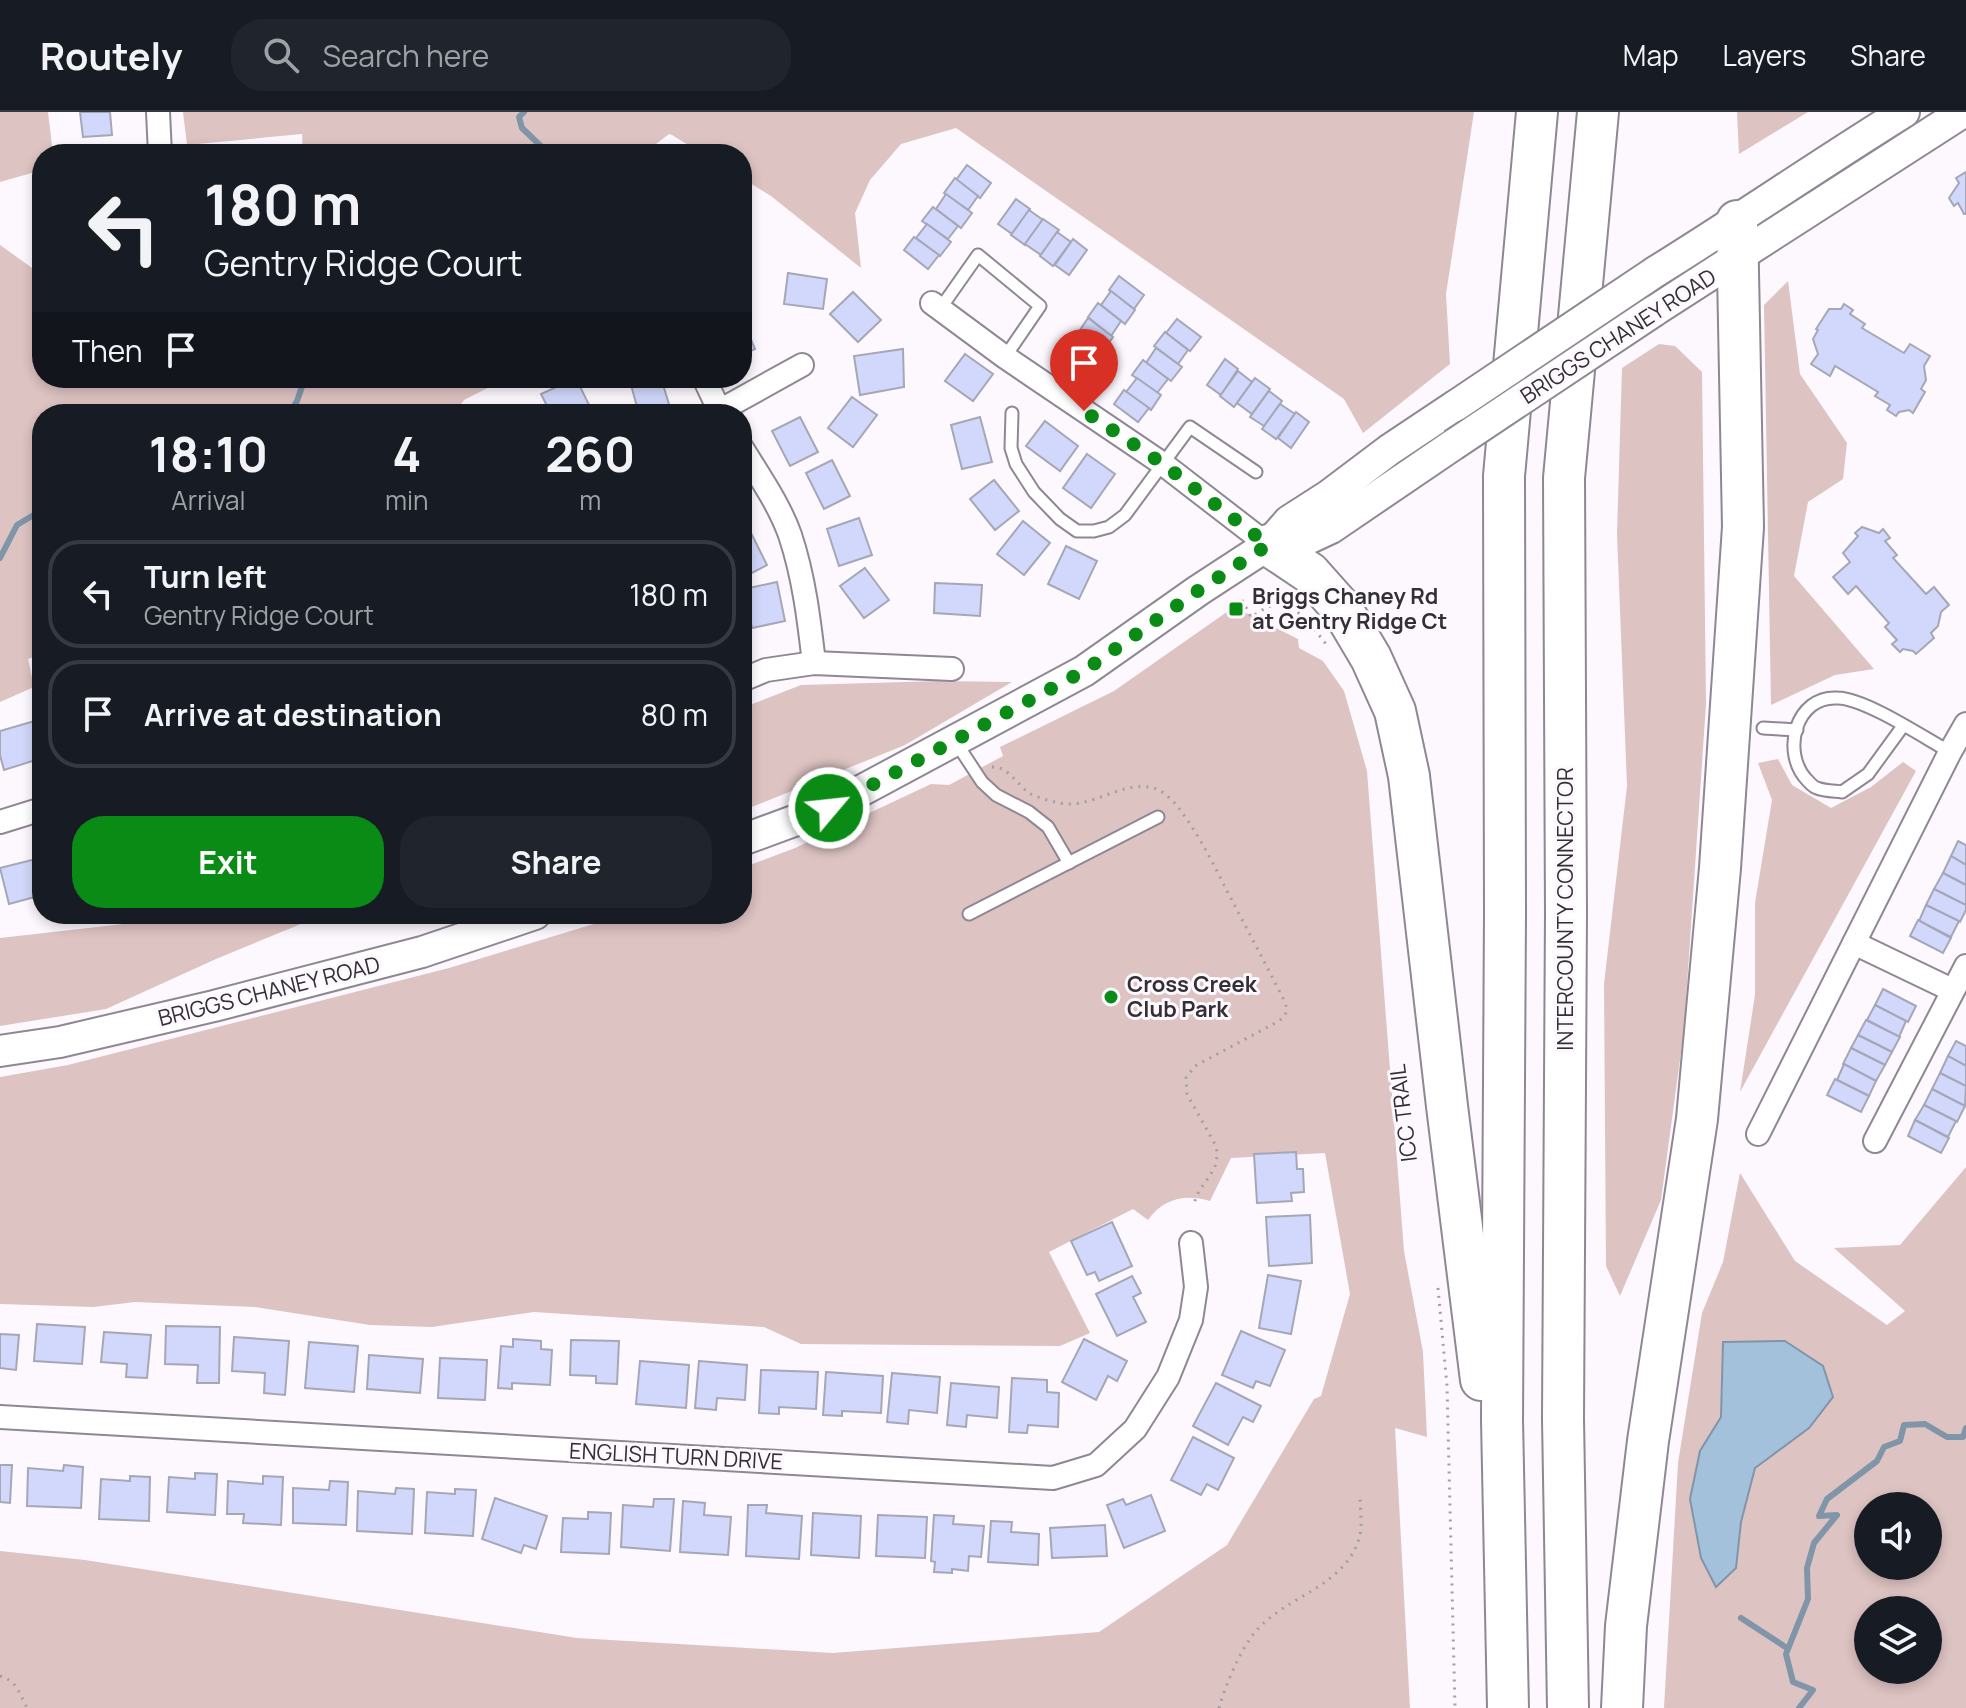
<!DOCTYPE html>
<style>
:root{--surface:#171b24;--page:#20242c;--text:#f1f3f6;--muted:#9ea1a6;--line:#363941;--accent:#0a8b16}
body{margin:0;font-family:Manrope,sans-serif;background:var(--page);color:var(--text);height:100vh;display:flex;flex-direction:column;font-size:30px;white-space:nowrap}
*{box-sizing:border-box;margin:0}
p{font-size:26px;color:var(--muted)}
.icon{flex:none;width:44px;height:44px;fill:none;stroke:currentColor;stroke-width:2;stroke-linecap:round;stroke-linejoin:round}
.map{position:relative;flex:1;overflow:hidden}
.details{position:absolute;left:32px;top:292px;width:720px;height:520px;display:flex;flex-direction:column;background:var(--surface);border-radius:32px;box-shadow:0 4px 12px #0003}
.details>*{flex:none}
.top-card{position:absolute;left:32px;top:32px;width:720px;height:244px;border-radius:32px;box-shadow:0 4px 12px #0003;background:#171b24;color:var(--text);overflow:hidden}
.buttons{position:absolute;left:1854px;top:1380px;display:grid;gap:16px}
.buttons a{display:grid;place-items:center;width:88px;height:88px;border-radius:50%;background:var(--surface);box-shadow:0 4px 12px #0003;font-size:40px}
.pin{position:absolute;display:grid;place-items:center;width:68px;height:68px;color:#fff;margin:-82px -34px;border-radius:50% 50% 50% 0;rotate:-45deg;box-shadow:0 0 8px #0007}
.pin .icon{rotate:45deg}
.me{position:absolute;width:88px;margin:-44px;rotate:62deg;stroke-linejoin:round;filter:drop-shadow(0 0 6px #0008)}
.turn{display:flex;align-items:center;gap:28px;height:168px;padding:0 40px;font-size:36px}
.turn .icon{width:104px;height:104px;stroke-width:2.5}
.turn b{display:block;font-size:56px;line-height:68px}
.then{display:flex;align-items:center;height:76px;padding:0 40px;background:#0003;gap:16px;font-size:30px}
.eta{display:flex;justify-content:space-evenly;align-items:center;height:136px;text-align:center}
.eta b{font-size:48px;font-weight:700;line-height:56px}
.cta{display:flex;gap:16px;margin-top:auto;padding:16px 40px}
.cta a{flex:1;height:92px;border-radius:32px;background:var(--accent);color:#fff;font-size:32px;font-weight:700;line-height:92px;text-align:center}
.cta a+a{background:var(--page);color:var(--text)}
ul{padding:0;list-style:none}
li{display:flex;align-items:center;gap:24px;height:108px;margin:0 16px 12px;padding:0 24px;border:4px solid var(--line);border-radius:32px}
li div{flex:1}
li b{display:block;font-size:30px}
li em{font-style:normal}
header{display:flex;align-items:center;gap:48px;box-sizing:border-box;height:112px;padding:0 40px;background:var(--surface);border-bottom:2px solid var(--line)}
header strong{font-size:38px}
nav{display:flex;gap:44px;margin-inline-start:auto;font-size:28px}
.search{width:560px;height:72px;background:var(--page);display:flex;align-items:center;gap:20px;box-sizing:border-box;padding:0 28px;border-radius:32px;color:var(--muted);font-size:30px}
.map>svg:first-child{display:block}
.green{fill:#ddc3c2;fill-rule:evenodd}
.water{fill:#a3c1db;stroke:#8195a9;stroke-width:2}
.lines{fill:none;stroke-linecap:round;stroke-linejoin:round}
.stream{stroke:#8195a9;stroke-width:6}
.building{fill:#d2d8fb;stroke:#a5a7b7;stroke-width:2}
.lane-casing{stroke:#8f8794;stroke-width:15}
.street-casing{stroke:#8f8794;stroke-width:26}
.secondary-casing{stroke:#8f8794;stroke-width:34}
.highway-casing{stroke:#8f8794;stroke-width:44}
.path{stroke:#a39fa5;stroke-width:3;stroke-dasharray:2 6;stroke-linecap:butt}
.lane{stroke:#fff;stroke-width:11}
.street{stroke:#fff;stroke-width:22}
.secondary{stroke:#fff;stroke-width:30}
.highway{stroke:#fff;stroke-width:40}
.secondary-bridge-casing{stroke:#8f8794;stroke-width:34;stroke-linecap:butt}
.secondary-bridge{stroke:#fff;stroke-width:30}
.route{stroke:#0a8b16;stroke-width:14;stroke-dasharray:0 25.2}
.poi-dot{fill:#0a8b16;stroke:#fcf8fe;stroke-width:3}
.labels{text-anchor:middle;stroke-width:6;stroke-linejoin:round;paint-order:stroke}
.street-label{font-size:22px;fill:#322f35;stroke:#fcf8fe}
.poi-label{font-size:22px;font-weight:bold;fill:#322f35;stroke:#fcf8fe;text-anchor:start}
</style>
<header>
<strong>Routely</strong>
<div class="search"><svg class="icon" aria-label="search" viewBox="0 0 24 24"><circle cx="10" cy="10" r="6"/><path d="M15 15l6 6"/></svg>Search here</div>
<nav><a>Map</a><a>Layers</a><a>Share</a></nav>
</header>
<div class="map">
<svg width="1966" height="1596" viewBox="0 0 1966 1596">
<rect width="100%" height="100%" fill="#fcf8fe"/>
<g class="green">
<path d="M0 0H48L53 42H42V58L0 70Z"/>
<path d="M183 0H1474L1446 182 1450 252 1363 321 1344 287 956 16 901 32 870 68 855 101 861 156 771 84 742 66V42H703L672 23 669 22 643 42H303L302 22 187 33Z"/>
<path d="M1737 0H1808L1739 42Z"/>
<path d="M0 133 35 158 42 236V266H507L464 288 453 302H42V542L28 547 34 575 0 590Z"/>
<path d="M1788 169 1800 262 1847 331 1843 367 1808 390 1794 464 1874 557 1835 563 1771 593 1764 193Z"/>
<path d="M1659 232 1675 234 1702 260 1706 592 1684 918 1661 1088 1620 1184 1606 1154 1604 872 1627 674 1617 422 1622 256Z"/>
<path d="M1234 495 1298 527 1299 536 1323 549 1344 579 1367 659 1404 1139 1423 1240 1427 1325 1395 1316 1410 1596H0V1439L85 1448 577 1526 833 1541 1099 1520 1227 1433 1314 1287 1321 1284 1350 1182 1325 1041 1231 1046 1210 1089C1185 1082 1164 1086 1148 1108L1133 1097 1049 1140 1090 1221 1060 1234 801 1232 764 1215 534 1200 432 1215 370 1213 255 1195 135 1190 93 1195 0 1192V965L68 953 449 856 597 811 620 802H742V756L795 736 931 672 949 673 1003 644 1000 635 1114 579Z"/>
<path d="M940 569 1012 570 905 633 742 699V596L801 573Z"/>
<path d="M1778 647 1792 673 1831 696 1871 675 1903 650 1916 659 1740 980 1755 883V791L1772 688 1758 651Z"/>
<path d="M193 802H325L216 847 106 897 0 914V826L150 809Z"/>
<path d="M1966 1055V1596H1664L1678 1351 1702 1201 1723 1150 1740 1061 1795 1149 1887 1213 1905 1199 1834 1136 1900 1133ZM1868 1394H1928V1454H1868ZM1868 1498H1928V1558H1868Z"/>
</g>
<path class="water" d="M1785 1229 1823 1254 1833 1285 1809 1316 1755 1356 1741 1410 1736 1456 1716 1475 1701 1446 1690 1387 1700 1339 1721 1305 1723 1230Z"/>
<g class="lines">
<g class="stream">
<path d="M524 0 519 5 522 16 546 39V42"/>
<path d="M219 302 228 300 232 302"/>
<path d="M289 302 297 289 305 266"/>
<path d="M0 446 17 413 42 398"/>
<path d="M1741 1506 1787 1536"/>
<path d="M1799 1596 1813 1578 1793 1570 1786 1542 1808 1487 1807 1456 1814 1431 1837 1403 1819 1404 1827 1387 1877 1349 1884 1335 1900 1329 1904 1313 1925 1312 1947 1325H1963L1966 1316"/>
</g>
</g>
<g class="building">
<path d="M80 0H110L112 23 83 25Z"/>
<path d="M252 33 253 42H219V35Z"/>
<path d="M967 53 991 71 980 86 956 68Z"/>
<path d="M1966 60V102H1964L1958 91 1954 94 1949 86 1959 71 1956 66Z"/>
<path d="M955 66 978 84 968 98 944 81Z"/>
<path d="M946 82 972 101 961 116 936 97Z"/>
<path d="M1016 87 1030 97 1012 122 998 112Z"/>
<path d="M933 95 958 114 948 127 922 109Z"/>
<path d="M1029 98 1043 108 1025 133 1011 123Z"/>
<path d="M1043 107 1059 118 1041 143 1025 132Z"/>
<path d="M927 112 951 130 940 144 916 126Z"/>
<path d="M1057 120 1071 130 1053 154 1040 144Z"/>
<path d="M914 125 939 143 928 157 904 138Z"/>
<path d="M1073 127 1087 138 1069 163 1055 153Z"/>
<path d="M788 161 827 167 823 197 784 192Z"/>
<path d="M1119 164 1144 183 1134 197 1109 178Z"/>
<path d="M1111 179 1135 198 1125 212 1101 193Z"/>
<path d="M853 180 881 208 858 230 830 202Z"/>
<path d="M1098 191 1121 209 1111 224 1088 205Z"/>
<path d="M1844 192 1853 198 1850 202 1865 212 1862 216 1904 241 1910 232 1930 244 1924 254 1926 268 1921 277 1925 280 1913 301 1909 298 1899 300 1896 304 1887 298 1890 293 1875 284 1878 280 1835 254 1830 264 1811 252 1818 242 1813 227 1818 218 1816 217 1829 197H1841Z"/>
<path d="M742 206 755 237 742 243Z"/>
<path d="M1088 206 1113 225 1103 239 1078 221Z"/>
<path d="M1177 207 1201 225 1190 239 1166 221Z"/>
<path d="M1075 219 1100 237 1090 251 1065 232Z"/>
<path d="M1165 220 1188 238 1178 252 1154 234Z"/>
<path d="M1066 235 1090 253 1080 267 1056 249Z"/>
<path d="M1156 236 1182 255 1171 269 1146 251Z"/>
<path d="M903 237 904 275 860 283 854 244Z"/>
<path d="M965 242 993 262 973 289 945 269Z"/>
<path d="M1225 247 1238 257 1221 283 1207 273Z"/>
<path d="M1143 248 1168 267 1157 281 1132 263Z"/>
<path d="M1238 259 1252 270 1234 295 1220 284Z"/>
<path d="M576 266 589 293 572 302H551L541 282Z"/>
<path d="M655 266H661L672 302H639L631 273Z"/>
<path d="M1137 266 1161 283 1151 298 1126 280Z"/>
<path d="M1255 266 1270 277 1252 302 1237 291Z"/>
<path d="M1124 278 1149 296 1138 310 1114 292Z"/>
<path d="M1269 279 1282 289 1264 314 1250 305Z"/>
<path d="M852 285 877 303 853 335 828 316Z"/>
<path d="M1280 292 1295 302 1276 327 1262 317Z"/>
<path d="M1296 300 1309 310 1291 336 1278 326Z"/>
<path d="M800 305 818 340 790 354 772 319Z"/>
<path d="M980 305 992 350 962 357 951 313Z"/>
<path d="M1045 309 1078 334 1060 359 1026 334Z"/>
<path d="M1087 342 1115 362 1091 396 1063 376Z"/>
<path d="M832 348 850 384 824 397 806 361Z"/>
<path d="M994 368 1019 399 995 418 970 387Z"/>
<path d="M859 406 872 443 839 454 827 417Z"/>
<path d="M1023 409 1050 431 1024 463 997 442Z"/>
<path d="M1862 415 1879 421 1883 417 1890 426 1885 429 1897 443 1893 446 1926 482 1934 475 1949 493 1941 500 1938 514 1931 521 1934 526 1916 542 1913 539 1903 537 1900 540 1892 532 1897 528 1885 515 1889 511 1856 474 1848 482 1833 465 1850 450 1843 441 1858 424 1855 421Z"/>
<path d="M749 417 767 453 742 466V421Z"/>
<path d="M1066 434 1097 449 1079 487 1048 472Z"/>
<path d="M865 456 889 488 864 506 840 474Z"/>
<path d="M777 470 785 509 752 516 744 477Z"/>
<path d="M935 471 982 473 980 504 934 501Z"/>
<path d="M38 608 42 621V646L4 658 0 643V619Z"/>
<path d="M1958 729 1966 733V753L1951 744Z"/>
<path d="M1951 744 1966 753V773L1943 761Z"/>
<path d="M40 746 42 755V783L9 792 0 756Z"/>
<path d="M1943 761 1966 773V793L1934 777Z"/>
<path d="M1934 777 1966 793V798L1960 810 1926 793Z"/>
<path d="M1926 793 1959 809 1951 825 1919 809Z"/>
<path d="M1918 808 1951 826 1943 841 1910 824Z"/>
<path d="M1883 877 1916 894 1908 910 1875 893Z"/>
<path d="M1875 893 1906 909 1899 925 1867 908Z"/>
<path d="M1866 908 1900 925 1892 940 1858 923Z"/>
<path d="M1858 923 1892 940 1885 953 1851 936Z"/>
<path d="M1956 929 1966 934V954L1948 944Z"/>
<path d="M1851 936 1885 953 1876 969 1843 952Z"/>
<path d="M1948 944 1966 954V974L1940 961Z"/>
<path d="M1844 952 1876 969 1869 984 1837 968Z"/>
<path d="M1940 961 1966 974 1965 994 1932 977Z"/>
<path d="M1835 967 1869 984 1861 1000 1827 983Z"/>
<path d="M1932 977 1965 994 1957 1010 1924 993Z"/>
<path d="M1924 993 1956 1009 1948 1025 1915 1008Z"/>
<path d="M1915 1008 1949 1026 1941 1041 1908 1024Z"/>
<path d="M1296 1040 1297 1057H1303L1304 1080 1291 1081 1292 1089 1257 1091 1254 1042Z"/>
<path d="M1310 1103 1312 1151 1269 1154 1266 1105Z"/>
<path d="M1112 1110 1132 1154 1099 1169 1095 1160 1087 1163 1071 1129Z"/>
<path d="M1268 1163 1301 1169 1291 1222 1259 1216Z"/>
<path d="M1132 1164 1141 1181 1133 1185 1146 1210 1117 1224 1096 1182Z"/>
<path d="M37 1212 85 1215 82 1252 34 1249Z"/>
<path d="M166 1214 220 1215 219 1271H197L198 1253 165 1252Z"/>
<path d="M1241 1219 1285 1238 1270 1274 1256 1269 1253 1276 1222 1263Z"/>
<path d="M104 1220 151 1223 147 1266 126 1265 127 1252 101 1250Z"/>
<path d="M0 1222 19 1223 16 1258 0 1256Z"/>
<path d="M234 1225 289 1229 285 1283 264 1281 265 1261 232 1259Z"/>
<path d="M513 1227 541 1229V1237L552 1238 550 1273 512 1271V1277L498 1276 501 1234 513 1235Z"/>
<path d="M1084 1227 1127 1249 1117 1269 1108 1264 1096 1288 1062 1270Z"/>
<path d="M571 1228 619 1229 617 1272 596 1271V1264L570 1263Z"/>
<path d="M309 1230 358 1234 354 1280 305 1276Z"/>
<path d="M369 1243 423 1247 420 1281 367 1277Z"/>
<path d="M440 1246 487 1248 485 1288 438 1286Z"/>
<path d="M640 1249 689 1253 686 1296 636 1292Z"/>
<path d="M699 1249 747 1253 745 1288 717 1286 716 1298 695 1296Z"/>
<path d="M761 1258 818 1260 816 1297 779 1295V1302L759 1301Z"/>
<path d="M826 1260 883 1264 881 1301 842 1299V1304L823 1303Z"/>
<path d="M892 1261 940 1265 937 1301 909 1298 908 1312 887 1310Z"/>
<path d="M1012 1266 1047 1268V1280L1059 1281 1058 1315 1028 1313 1027 1321 1009 1320Z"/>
<path d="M951 1271 999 1275 997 1306 967 1303 966 1315 947 1313Z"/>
<path d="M1216 1271 1261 1294 1253 1310 1243 1305 1228 1333 1193 1314Z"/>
<path d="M1193 1325 1234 1346 1218 1378 1207 1372 1201 1383 1171 1368Z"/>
<path d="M0 1353H12L10 1391 0 1390Z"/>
<path d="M64 1353 83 1355 81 1396 27 1394 28 1356 63 1359Z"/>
<path d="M195 1361 217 1362 215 1403 167 1400 169 1365 195 1367Z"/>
<path d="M130 1364 150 1365 149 1409 99 1407 101 1367 130 1369Z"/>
<path d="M263 1364 283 1365 281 1413 243 1411 244 1402H227L228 1369 263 1372Z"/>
<path d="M330 1369 348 1370 346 1413 293 1411V1376L329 1378Z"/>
<path d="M396 1376 414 1377 412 1422 357 1419 358 1379 395 1382Z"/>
<path d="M455 1377 476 1378 473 1424 425 1421 427 1380 455 1382Z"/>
<path d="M1151 1383 1165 1419 1124 1436 1107 1393 1123 1387 1126 1393Z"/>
<path d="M495 1386 547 1404 536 1437 524 1433 521 1441 482 1427Z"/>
<path d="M654 1387H674L670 1439 621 1435 623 1393 653 1395Z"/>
<path d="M683 1389 705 1391 704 1403 731 1405 728 1443 680 1440Z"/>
<path d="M748 1393H767L766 1401 802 1404 799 1447 746 1444Z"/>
<path d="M588 1400 611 1401 609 1442 561 1440 563 1406 588 1407Z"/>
<path d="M813 1401 861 1404 859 1446 811 1443Z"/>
<path d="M878 1403 927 1405 925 1446 876 1444Z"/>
<path d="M934 1403 954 1404 953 1412 984 1414 981 1445 969 1444 968 1459 952 1457V1461L934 1460 935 1450 931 1449Z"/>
<path d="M991 1409 1012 1410 1011 1420 1039 1422 1038 1453 988 1450Z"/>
<path d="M1105 1413 1107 1444 1052 1446 1050 1416Z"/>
</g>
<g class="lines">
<defs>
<g id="lane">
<path d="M940 197 978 143 1040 194 1005 245"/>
<path d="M1012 301 1011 336 1016 352 1034 380 1060 407 1077 419H1094L1109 415 1125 403 1190 315 1256 360"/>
<path d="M1903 614 1868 662 1842 680C1834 679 1824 679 1817 676 1813 675 1810 671 1807 668 1781 641 1795 583 1838 586 1866 587 1923 625 1950 640"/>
<path d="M1763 616 1797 618"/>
<path d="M955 629 982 670 996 683 1029 700 1048 715 1069 751"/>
<path d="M969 802 1158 705"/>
</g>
<g id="street">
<path d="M158 0 160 42"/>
<path d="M932 191 1005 245 1163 352 1268 433"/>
<path d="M704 266 721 302"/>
<path d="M719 299 802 253"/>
<path d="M742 336C759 364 779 392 790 423 804 465 809 508 814 551"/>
<path d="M742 568 766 558 814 551 952 557"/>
<path d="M0 710 42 697"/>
<path d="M1854 831 1952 878"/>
<path d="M1758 1022 1950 640 1966 612"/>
<path d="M1875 1029 1966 854"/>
<path d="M0 1305 1053 1366 1096 1353 1135 1317 1168 1265 1191 1208 1196 1175 1191 1131"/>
</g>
<g id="secondary">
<path d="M1655 160C1739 108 1820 52 1904 0"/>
<path d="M1654 199 1963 0"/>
<path d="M1268 433 1299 431 1331 416 1453 333"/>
<path d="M742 728 829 696 1084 559 1199 478 1268 433 1289 409 1328 384 1389 338 1455 294"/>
<path d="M0 939 60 930 214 894 422 840 535 802"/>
</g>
<g id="highway">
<path d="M1268 433 1310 461 1342 497 1371 546 1395 599 1409 664 1447 994 1481 1268"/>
<path d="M1508 1596 1502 1308 1505 801 1504 364 1537 0"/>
<path d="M1568 1596 1563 1307 1566 801 1564 366 1598 0"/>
<path d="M1622 1596 1626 1514 1648 1329 1697 1007 1720 756 1743 415 1737 109"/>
</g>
</defs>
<use href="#lane" class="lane-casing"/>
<use href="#street" class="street-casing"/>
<use href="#secondary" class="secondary-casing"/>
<use href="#highway" class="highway-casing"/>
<g class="path">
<path d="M1242 488 1251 505 1267 495 1283 491 1305 505 1326 532"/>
<path d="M992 655C1009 654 1017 674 1031 682 1039 686 1050 689 1060 691 1091 697 1117 671 1149 675 1160 676 1171 686 1178 695 1198 721 1213 751 1227 779 1246 815 1265 851 1284 888 1288 898 1288 901 1279 909L1195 954 1186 966 1187 982 1216 1034C1222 1061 1200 1068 1194 1092"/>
<path d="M1438 1176 1447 1274 1455 1596"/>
<path d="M0 1564C16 1568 20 1582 27 1596"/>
<path d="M1219 1596C1226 1572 1240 1538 1256 1519 1286 1484 1344 1475 1359 1427 1363 1415 1360 1397 1360 1384"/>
</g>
<use href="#lane" class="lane"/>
<use href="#street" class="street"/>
<use href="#secondary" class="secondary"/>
<use href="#highway" class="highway"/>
<defs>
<g id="secondary-bridge">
<path d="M1455 294 1655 160"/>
<path d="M1453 333 1654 199"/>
</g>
</defs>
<use href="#secondary-bridge" class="secondary-bridge-casing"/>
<use href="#secondary-bridge" class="secondary-bridge"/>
</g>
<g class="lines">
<path class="route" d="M829 696 1084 559 1199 478 1268 433 1163 352 1084 299"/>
</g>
<g class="poi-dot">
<rect x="1228" y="489" width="16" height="16" rx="4"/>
<circle cx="1111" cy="885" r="8"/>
</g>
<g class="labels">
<g class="street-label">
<text transform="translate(1618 224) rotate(-33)" y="8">BRIGGS CHANEY ROAD</text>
<text transform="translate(1565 797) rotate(-90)" y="8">INTERCOUNTY CONNECTOR</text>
<text transform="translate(269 879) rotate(-14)" y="8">BRIGGS CHANEY ROAD</text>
<text transform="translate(1403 1001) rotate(-97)" y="8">ICC TRAIL</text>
<text transform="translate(676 1344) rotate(3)" y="8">ENGLISH TURN DRIVE</text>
</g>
<g class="poi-label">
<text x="1252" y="492">Briggs Chaney Rd<tspan x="1252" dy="25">at Gentry Ridge Ct</tspan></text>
<text x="1127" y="880">Cross Creek<tspan x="1127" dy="25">Club Park</tspan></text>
</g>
</g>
</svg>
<div class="buttons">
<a><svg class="icon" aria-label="sound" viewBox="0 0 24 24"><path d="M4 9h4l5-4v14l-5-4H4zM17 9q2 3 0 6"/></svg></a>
<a><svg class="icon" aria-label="layers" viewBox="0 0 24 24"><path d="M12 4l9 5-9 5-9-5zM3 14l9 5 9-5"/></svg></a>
</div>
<div class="pin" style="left:1084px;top:299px;background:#d93025"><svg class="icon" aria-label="arrive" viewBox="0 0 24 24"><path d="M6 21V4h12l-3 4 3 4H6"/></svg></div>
<svg class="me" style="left:829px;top:696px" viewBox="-20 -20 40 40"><circle r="17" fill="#0a8b16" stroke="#fff" stroke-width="3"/><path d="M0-11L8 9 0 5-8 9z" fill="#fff"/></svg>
<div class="top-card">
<div class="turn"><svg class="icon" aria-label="left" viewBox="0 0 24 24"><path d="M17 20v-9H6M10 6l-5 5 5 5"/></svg><div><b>180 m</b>Gentry Ridge Court</div></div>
<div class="then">Then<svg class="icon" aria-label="arrive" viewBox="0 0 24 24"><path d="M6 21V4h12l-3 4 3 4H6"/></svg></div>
</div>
<section class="details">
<div class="eta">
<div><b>18:10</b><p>Arrival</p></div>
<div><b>4</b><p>min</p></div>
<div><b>260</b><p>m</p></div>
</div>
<ul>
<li><svg class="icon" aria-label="left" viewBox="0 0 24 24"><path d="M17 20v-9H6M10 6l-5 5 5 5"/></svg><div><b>Turn left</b><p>Gentry Ridge Court</p></div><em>180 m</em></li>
<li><svg class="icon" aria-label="arrive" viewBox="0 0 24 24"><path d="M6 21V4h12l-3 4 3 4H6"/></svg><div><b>Arrive at destination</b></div><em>80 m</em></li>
</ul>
<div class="cta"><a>Exit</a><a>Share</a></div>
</section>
</div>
